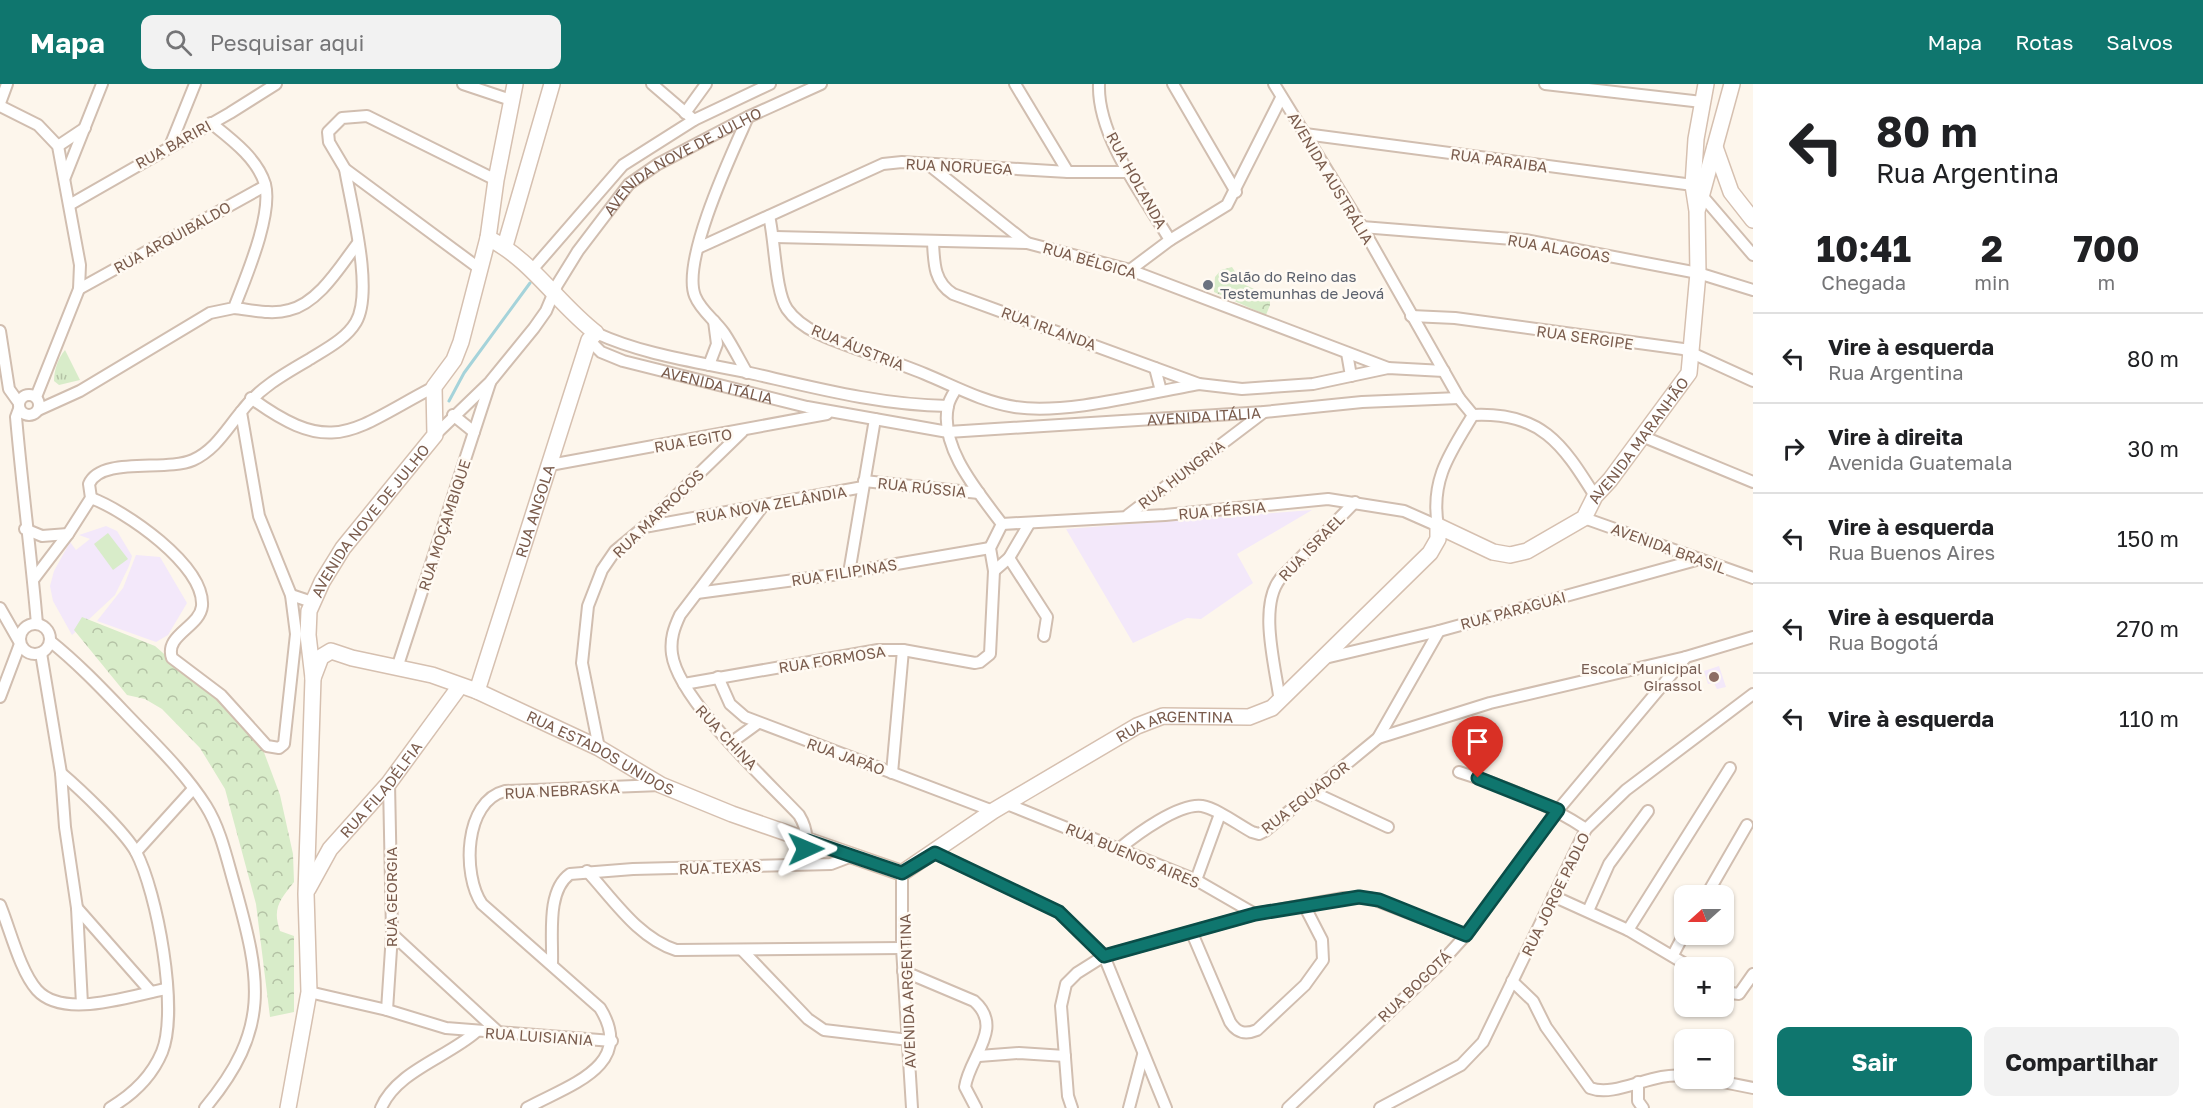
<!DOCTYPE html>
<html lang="pt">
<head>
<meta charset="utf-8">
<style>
  body { margin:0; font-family:"Golos Text",sans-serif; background:#f2f2f2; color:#202124; height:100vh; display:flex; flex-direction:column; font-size:22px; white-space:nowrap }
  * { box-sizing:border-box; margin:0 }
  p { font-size:20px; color:#757577 }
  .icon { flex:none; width:33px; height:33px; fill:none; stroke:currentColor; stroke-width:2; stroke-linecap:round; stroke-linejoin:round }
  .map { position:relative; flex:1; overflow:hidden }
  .drawer { display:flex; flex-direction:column; background:#fff; width:450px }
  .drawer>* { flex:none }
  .top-card { background:#fff; color:#202124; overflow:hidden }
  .needle { width:39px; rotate:249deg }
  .controls { position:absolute; left:1674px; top:801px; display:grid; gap:12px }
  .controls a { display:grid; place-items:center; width:60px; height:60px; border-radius:12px; background:#fff; box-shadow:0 2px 4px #0004; font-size:30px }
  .pin { position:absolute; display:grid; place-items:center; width:51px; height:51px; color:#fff; margin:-62px -26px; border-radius:50% 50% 50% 0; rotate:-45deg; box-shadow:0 0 6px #0007 }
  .pin .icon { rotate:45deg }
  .me { position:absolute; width:66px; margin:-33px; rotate:89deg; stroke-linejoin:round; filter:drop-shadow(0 0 4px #0008) }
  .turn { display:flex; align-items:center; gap:21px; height:126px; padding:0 24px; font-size:27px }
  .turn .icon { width:78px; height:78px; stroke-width:2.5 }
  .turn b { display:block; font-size:42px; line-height:51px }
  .eta { display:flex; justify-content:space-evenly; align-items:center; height:102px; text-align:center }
  .eta b { font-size:36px; font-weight:700; line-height:42px }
  .action { display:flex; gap:12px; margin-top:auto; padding:12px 24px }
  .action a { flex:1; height:69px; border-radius:12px; background:#0f766e; color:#fff; font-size:24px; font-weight:700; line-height:69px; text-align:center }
  .action a+a { background:#f2f2f2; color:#202124 }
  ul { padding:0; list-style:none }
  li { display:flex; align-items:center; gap:18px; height:90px; padding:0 24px; border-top:2px solid #e0e0e0 }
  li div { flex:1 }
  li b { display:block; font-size:22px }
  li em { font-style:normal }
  header { display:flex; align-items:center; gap:36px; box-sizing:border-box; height:84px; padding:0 30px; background:#0f766e; color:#fff }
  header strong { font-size:28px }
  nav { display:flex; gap:33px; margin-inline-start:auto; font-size:21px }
  .search { width:420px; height:54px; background:#f2f2f2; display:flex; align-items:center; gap:15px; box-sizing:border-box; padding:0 21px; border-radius:12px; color:#757577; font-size:22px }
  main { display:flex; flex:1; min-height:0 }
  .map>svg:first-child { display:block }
  .education { fill:#f3e8fa }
  .forest { fill:url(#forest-crowns) }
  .park { fill:url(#park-tufts) }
  .pitch { fill:#d8ecc9 }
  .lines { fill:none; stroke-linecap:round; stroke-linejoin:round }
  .stream { stroke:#a5d3da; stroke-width:3 }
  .street-casing { stroke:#d1beb0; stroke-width:14 }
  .secondary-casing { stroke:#d6c0b0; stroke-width:18 }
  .street { stroke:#fff; stroke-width:10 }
  .secondary { stroke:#fff; stroke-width:15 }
  .route-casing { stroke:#0a4d48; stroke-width:15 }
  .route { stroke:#0f766e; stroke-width:10 }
  .worship-dot { fill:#6b7280; stroke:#fffaf3; stroke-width:2 }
  .education-dot { fill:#8d6e63; stroke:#fffaf3; stroke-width:2 }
  .labels { text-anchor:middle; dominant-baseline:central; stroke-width:5; stroke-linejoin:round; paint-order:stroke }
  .street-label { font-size:15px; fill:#7a5c4d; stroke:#fffaf3 }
  .worship-label { font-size:15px; fill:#5b616d; stroke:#fffaf3; text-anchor:start }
  .education-label { font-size:15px; fill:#785e54; stroke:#fffaf3; text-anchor:end }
</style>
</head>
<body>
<header>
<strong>Mapa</strong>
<div class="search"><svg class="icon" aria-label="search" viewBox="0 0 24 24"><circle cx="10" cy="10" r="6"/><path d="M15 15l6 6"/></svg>Pesquisar aqui</div>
<nav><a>Mapa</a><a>Rotas</a><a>Salvos</a></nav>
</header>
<main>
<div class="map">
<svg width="1753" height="1024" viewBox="0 0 1753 1024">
  <defs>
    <pattern id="forest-crowns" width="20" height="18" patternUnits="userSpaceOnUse" patternTransform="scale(1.5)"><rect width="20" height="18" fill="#d8ecc9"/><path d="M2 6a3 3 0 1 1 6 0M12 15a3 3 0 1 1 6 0" fill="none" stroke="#b4c2a5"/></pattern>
    <pattern id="park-tufts" width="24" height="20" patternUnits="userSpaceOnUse" patternTransform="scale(1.5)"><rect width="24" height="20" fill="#d8ecc9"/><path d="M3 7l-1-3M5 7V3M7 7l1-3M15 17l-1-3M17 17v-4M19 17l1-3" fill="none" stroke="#b4c2a5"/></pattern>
  </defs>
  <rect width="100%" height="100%" fill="#fdf6ec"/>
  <g class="education">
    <path d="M1312 426 1237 470 1253 499 1201 535 1187 534 1133 559 1066 445Z"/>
    <path d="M106 442 117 447 132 472 129 482 115 511 72 551 53 517 50 502 54 487 70 458 76 466 90 455 79 451Z"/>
    <path d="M136 471 160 473 187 519 168 551 156 558 97 537 123 504Z"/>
    <path d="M1719 582 1726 603 1717 605 1714 599 1708 600 1704 587Z"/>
  </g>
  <g class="forest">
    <path d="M1232 183 1243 200 1270 212V221L1266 231 1214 208 1215 193 1221 186Z"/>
    <path d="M82 533 155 562 233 630 262 663 280 711 293 770 294 798C280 816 272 824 280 847L294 852V928L270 933 256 820 225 705 200 664 162 625 145 615 127 611 74 546Z"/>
  </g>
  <path class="park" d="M65 266 80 296 59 301 54 297C54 286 58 274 65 266Z"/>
  <path class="pitch" d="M108 449 128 475 113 486 94 460Z"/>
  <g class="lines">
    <path class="stream" d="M449 317 464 289 530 199"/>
    <g class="street-casing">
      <g id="street">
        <path d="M463 0 511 16"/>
        <path d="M652 0 694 36"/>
        <path d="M1015 0 1068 88"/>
        <path d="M1099 0C1097 52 1144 113 1170 156"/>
        <path d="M1173 0 1236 108"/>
        <path d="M1274 0 1362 143 1459 314 1473 331"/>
        <path d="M1545 0 1702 18"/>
        <path d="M0 19 7 0"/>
        <path d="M0 22 38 41 58 62 80 181 79 205 36 313"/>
        <path d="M685 29 706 0"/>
        <path d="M1305 50 1693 101 1753 171"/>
        <path d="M58 62 85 44"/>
        <path d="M170 62 195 0"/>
        <path d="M929 81 1027 159"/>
        <path d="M65 93 102 0"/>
        <path d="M71 120 230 29 276 0"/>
        <path d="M769 132C775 156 775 207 787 225 805 251 846 260 874 271 891 277 908 283 925 290 954 302 983 318 1015 323 1066 331 1147 309 1199 300"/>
        <path d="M1362 143 1525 156 1698 189 1753 206"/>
        <path d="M775 153 1027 159 1130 186 1388 284"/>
        <path d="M933 158C934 179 934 198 953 210L1199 300 1242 305 1313 300 1388 284 1444 287"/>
        <path d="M698 164 883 80 902 78 1068 88H1129"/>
        <path d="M480 185 345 85 329 58 328 48 342 34 367 32 496 96"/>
        <path d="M1130 186 1170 156 1227 121 1281 14"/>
        <path d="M531 187 623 81 694 36 770 0"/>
        <path d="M79 205 265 102"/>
        <path d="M234 224C252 226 272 231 289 226 319 219 341 181 358 159"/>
        <path d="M1411 232 1455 234 1683 265 1753 297"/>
        <path d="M0 247 9 305 19 319"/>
        <path d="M596 249C644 271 698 278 750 289 816 304 880 321 948 322"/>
        <path id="s1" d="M589 256 601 268 623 277 807 323 948 348 1264 328 1362 318 1459 314"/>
        <path d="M1347 269 1351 292"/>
        <path d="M709 281 717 260 714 237"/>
        <path d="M1155 284 1161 307"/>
        <path d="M747 289C739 275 732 261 724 249 715 236 701 227 695 212 681 177 732 69 748 33"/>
        <circle cx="29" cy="321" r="10"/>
        <path d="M251 314C334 375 353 345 434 303"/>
        <path d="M19 325 16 333C22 402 31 470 37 540"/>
        <path d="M38 326 80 307 210 229 234 224C245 195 273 131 265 100 257 74 231 55 211 39"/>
        <path d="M453 331 474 348"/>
        <path d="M1473 331C1541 328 1562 359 1595 412"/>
        <path id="s2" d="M435 351 490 298 534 244 546 227 557 201 578 167 629 100 658 80 748 33 821 0"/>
        <path d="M1644 353 1753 398"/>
        <path d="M550 381 827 330"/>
        <path d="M864 397 979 409"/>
        <path d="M91 414C124 426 205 481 202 522 200 543 164 551 172 574L221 611 267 662 279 664 284 660 296 550 291 511 259 432 241 328C259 304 284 290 310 275 326 265 346 255 356 238 374 207 351 121 345 85"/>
        <path d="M763 422 680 531C674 544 670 555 672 570 678 615 766 696 799 731 810 749 807 761 799 780"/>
        <path d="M1128 431 1264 328"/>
        <path d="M1584 434 1753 494"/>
        <path d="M1002 440 1165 431 1328 415 1404 427 1438 442"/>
        <path d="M1438 442C1430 396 1450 369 1473 331"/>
        <path d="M644 443 863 403"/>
        <path d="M25 445 42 452 68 450"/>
        <path d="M1009 474 1047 533 1044 552"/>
        <path d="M994 487 1009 474 1029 440"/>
        <path d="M849 489 875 335"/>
        <path d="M33 496 68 450 91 414 89 400C101 372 166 388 193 376 215 366 226 346 241 328"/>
        <path d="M697 509 832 491 990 464"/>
        <path d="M291 511 312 518"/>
        <path d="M0 524 20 559"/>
        <circle cx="35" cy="555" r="15"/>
        <path d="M50 557C80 581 105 608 132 636 157 662 186 690 206 722 221 746 227 776 235 803 261 896 271 945 205 1024"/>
        <path d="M41 569 61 689 65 743 77 824 82 920"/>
        <path d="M1325 574 1439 547 1700 475"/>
        <path d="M397 584 490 299"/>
        <path d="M718 593 730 620 745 633 993 727"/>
        <path d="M684 600 878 566H903L975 579 980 578 990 570 994 487 990 464 1002 440C979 409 939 364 948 322 949 316 953 310 956 305"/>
        <path d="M0 613 20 560"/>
        <path d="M1280 618C1276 585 1258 523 1280 495L1355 418"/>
        <path d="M1378 654 1490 619 1686 573 1753 553"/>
        <path d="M732 658 758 639"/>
        <path d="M599 664 582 579 588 522 602 486 615 467 644 443 742 348"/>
        <path d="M1459 688C1504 702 1547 719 1586 745"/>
        <path d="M61 689C80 705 125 748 136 768 157 808 179 926 162 968 152 992 132 1011 110 1024"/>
        <path d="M892 689 903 566"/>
        <path d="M1315 709 1388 743"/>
        <path d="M1007 720 1196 796 1255 830 1344 814H1370L1466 851"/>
        <path d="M1120 764C1137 750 1179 719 1202 722 1218 725 1237 740 1252 748L1259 750 1265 747 1378 654 1439 547"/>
        <path d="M136 768 193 705"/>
        <path d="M935 769 1059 828 1104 872 1166 1024"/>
        <path d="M587 787C613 815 638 854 676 866L902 864"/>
        <path d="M902 789V864L912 1024"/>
        <path d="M1196 796 1220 730"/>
        <path d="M1553 812 1628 846 1692 884"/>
        <path d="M1706 812 1747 741"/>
        <path d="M0 821C10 845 20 887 37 906 64 936 132 911 166 905"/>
        <path d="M77 824 151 908"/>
        <path d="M1588 827 1609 780 1648 727"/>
        <path d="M1628 846 1730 684"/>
        <path d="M1192 849 1230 938C1237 949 1245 951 1257 946L1305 901 1323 876 1322 856 1305 823"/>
        <path d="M392 850 496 946"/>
        <path d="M742 866 808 935 824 946 909 956"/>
        <path d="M1673 871 1684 850"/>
        <path d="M552 879C553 853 546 807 570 790L633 785 831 780 852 772"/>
        <path d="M903 887 974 917C1005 944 969 973 965 1003L976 1024"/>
        <path d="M1512 897 1533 917 1546 943 1590 1004C1616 1014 1654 987 1684 992"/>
        <path d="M1724 904 1731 909 1739 910 1753 890"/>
        <path d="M309 908 387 926 446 944 612 957"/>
        <path d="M387 926 392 850 389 699"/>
        <path d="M979 972 1019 969 1065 972"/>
        <path d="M1703 994 1753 1004"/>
        <path d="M1638 998V1017L1643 1024"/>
        <path d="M381 1024C397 987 446 974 476 948"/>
        <path d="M527 1024C569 1001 636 982 600 924L482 820C462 791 464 717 505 707L661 701"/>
        <path d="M1072 1024 1068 1012 1061 922 1066 900 1077 889 1104 872 1255 830"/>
        <path d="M1129 1024 1143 971"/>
        <path d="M1288 1024 1436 884 1466 851 1558 726 1686 573"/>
        <path d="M1380 1024 1461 981 1483 958 1586 745 1626 706 1753 610"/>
      </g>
    </g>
    <g class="secondary-casing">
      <g id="secondary">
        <path d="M1715 63 1731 108 1753 136"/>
        <path d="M1698 124 1732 0"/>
        <path d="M505 162 552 0"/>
        <path id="s3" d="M313 594 321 573 331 567 352 574 432 591 477 607 599 664 661 701 732 730 902 789 993 727 1137 642 1163 632 1249 633 1272 624 1430 469 1438 455V442L1493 468 1510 471 1527 467 1584 434 1595 412 1610 396 1689 289 1698 189 1697 127 1693 101 1696 55 1706 0"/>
        <path id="s4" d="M477 607 589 256 596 249C558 220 531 175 488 154"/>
        <path id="s5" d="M308 805 330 765 389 699 460 602"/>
        <path id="s6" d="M288 1024 309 908 306 810 313 594 308 551 309 527 322 498 343 464 435 351 434 303 454 276 461 258 488 154 496 96 515 0"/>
      </g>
    </g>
    <use href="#street" class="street"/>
    <use href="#secondary" class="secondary"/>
  </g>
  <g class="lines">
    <g class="route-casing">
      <path id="route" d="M806 765 808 757 902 789 935 769 1059 828 1104 872 1255 830 1359 813 1379 816 1466 851 1558 726 1478 694"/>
    </g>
    <use href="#route" class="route"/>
  </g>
  <circle class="worship-dot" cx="1208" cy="201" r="6"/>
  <circle class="education-dot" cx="1714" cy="593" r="6"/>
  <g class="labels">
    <g class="street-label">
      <text transform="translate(173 60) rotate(-29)">RUA BARIRI</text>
      <text transform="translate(1499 76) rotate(8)">RUA PARAIBA</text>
      <text stroke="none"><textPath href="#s2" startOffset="376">AVENIDA NOVE DE JULHO</textPath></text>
      <text transform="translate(959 82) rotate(3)">RUA NORUEGA</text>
      <text transform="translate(1331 94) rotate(59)">AVENIDA AUSTRÁLIA</text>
      <text transform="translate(1137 96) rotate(61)">RUA HOLANDA</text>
      <text transform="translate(172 153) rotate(-29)">RUA ARQUIBALDO</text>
      <text transform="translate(1559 164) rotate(10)">RUA ALAGOAS</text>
      <text transform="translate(1090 176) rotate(16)">RUA BÉLGICA</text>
      <text transform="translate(1049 244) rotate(20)">RUA IRLANDA</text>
      <text transform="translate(1585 253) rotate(8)">RUA SERGIPE</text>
      <text transform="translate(858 263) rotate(22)">RUA ÁUSTRIA</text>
      <text stroke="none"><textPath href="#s1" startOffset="138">AVENIDA ITÁLIA</textPath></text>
      <text stroke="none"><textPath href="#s1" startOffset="630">AVENIDA ITÁLIA</textPath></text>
      <text transform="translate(693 356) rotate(-10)">RUA EGITO</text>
      <text stroke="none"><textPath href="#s3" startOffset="1572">AVENIDA MARANHÃO</textPath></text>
      <text transform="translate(1181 390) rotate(-37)">RUA HUNGRIA</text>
      <text transform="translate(922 403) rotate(6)">RUA RÚSSIA</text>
      <text transform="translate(771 420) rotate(-10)">RUA NOVA ZELÂNDIA</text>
      <text transform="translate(1222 426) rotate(-5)">RUA PÉRSIA</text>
      <text stroke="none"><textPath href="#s4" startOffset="189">RUA ANGOLA</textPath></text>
      <text transform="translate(658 429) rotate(-44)">RUA MARROCOS</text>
      <text stroke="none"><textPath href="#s6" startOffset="609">AVENIDA NOVE DE JULHO</textPath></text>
      <text transform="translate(444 441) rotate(-72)">RUA MOÇAMBIQUE</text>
      <text transform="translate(1311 463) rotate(-46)">RUA ISRAEL</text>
      <text transform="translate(1669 464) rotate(20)">AVENIDA BRASIL</text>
      <text transform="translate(844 488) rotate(-9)">RUA FILIPINAS</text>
      <text transform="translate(1513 526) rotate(-15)">RUA PARAGUAI</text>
      <text transform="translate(832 575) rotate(-9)">RUA FORMOSA</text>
      <text stroke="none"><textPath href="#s3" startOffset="964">RUA ARGENTINA</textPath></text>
      <text transform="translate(727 653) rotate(47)">RUA CHINA</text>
      <text stroke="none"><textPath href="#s3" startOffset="324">RUA ESTADOS UNIDOS</textPath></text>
      <text transform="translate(846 672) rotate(20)">RUA JAPÃO</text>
      <text stroke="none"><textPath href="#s5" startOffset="124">RUA FILADÉLFIA</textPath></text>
      <text transform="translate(562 706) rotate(-3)">RUA NEBRASKA</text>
      <text transform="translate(1305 713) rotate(-38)">RUA EQUADOR</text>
      <text transform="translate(1133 771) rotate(23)">RUA BUENOS AIRES</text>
      <text transform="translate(720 783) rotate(-2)">RUA TEXAS</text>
      <text transform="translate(1555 810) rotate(-64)">RUA JORGE PADLO</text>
      <text transform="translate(391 813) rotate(-90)">RUA GEORGIA</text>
      <text transform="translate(1414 902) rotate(-44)">RUA BOGOTÁ</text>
      <text transform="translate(907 907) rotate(-92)">AVENIDA ARGENTINA</text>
      <text transform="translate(539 952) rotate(4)">RUA LUISIANIA</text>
    </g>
    <g class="worship-label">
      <text x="1220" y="192">Salão do Reino das<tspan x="1220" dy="17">Testemunhas de Jeová</tspan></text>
    </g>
    <g class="education-label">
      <text x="1702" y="584">Escola Municipal<tspan x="1702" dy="17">Girassol</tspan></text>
    </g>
  </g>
</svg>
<div class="controls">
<a><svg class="needle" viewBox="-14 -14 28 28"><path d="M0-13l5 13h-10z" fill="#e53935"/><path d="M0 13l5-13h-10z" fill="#757577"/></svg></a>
<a>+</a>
<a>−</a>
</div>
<div class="pin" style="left:1478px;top:694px;background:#d93025"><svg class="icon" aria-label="arrive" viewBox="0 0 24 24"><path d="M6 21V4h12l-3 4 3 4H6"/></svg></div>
<svg class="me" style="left:806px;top:765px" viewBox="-20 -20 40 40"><path d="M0-17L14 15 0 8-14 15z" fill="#0f766e" stroke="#fff" stroke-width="4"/></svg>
</div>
<section class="drawer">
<div class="top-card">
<div class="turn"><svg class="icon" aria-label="left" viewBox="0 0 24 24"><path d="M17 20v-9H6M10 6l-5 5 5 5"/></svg><div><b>80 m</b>Rua Argentina</div></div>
</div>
<div class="eta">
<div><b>10:41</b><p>Chegada</p></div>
<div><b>2</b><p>min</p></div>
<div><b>700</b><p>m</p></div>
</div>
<ul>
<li><svg class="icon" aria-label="left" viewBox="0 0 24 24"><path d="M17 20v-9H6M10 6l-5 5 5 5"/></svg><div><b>Vire à esquerda</b><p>Rua Argentina</p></div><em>80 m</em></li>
<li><svg class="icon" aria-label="right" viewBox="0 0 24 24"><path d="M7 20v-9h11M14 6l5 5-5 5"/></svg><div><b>Vire à direita</b><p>Avenida Guatemala</p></div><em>30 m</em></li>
<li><svg class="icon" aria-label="left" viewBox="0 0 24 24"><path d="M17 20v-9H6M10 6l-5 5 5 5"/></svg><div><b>Vire à esquerda</b><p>Rua Buenos Aires</p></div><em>150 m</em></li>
<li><svg class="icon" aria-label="left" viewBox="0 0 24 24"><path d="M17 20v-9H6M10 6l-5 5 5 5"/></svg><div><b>Vire à esquerda</b><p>Rua Bogotá</p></div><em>270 m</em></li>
<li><svg class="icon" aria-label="left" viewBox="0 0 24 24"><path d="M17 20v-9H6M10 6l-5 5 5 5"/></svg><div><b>Vire à esquerda</b></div><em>110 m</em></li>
</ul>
<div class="action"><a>Sair</a><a>Compartilhar</a></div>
</section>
</main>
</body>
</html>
